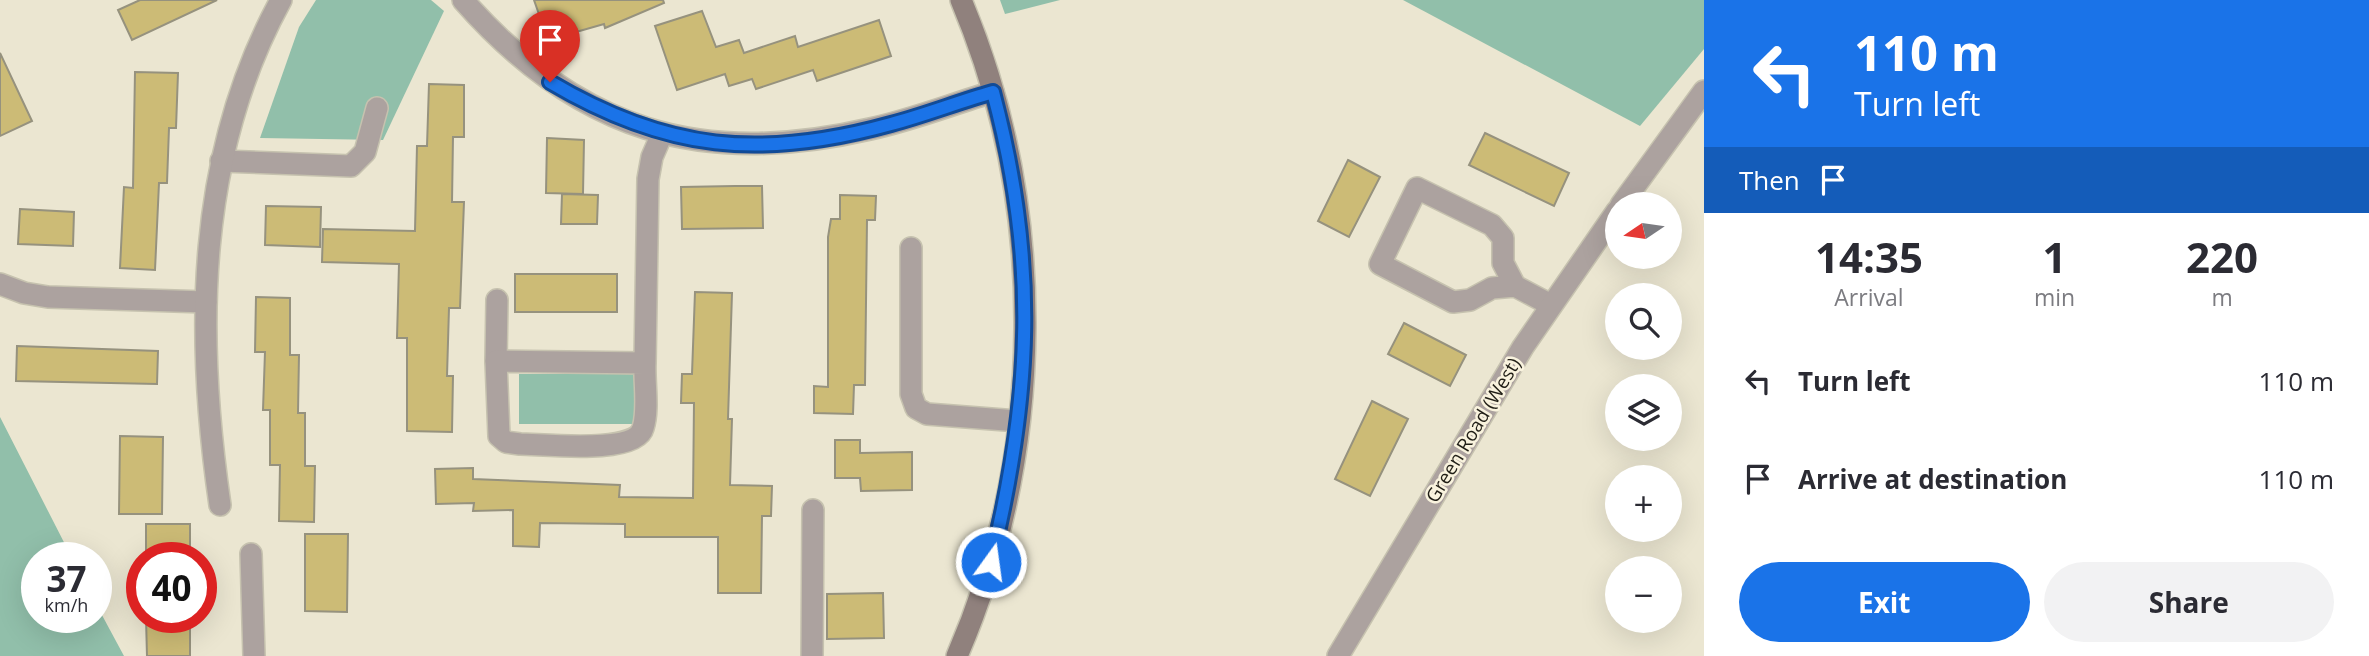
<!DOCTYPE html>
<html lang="en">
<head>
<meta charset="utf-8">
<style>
  body { margin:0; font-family:"Open Sans",sans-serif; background:#f2f2f3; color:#2b2b33; height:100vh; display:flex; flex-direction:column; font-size:26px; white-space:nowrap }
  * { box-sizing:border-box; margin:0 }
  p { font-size:23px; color:#7c7c81 }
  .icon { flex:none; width:38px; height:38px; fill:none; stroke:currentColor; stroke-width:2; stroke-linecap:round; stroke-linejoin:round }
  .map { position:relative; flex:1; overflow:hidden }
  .drawer { display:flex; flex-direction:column; background:#fff; width:665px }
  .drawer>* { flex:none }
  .hud { background:#1a73e8; color:#fff; overflow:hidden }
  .needle { width:46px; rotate:257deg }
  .fabs { position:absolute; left:1605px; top:192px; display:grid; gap:14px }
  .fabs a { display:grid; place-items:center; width:77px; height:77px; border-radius:50%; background:#fff; box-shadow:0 7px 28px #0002; font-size:35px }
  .speed { position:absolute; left:21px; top:542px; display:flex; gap:14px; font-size:35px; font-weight:700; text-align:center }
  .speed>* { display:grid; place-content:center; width:91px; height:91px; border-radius:50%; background:#fff; box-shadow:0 7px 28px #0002; line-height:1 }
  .speed small { font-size:18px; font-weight:400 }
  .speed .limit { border:10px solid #d22; background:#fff; color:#111 }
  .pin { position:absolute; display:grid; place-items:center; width:60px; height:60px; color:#fff; margin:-72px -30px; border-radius:50% 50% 50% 0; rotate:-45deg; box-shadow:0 0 7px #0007 }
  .pin .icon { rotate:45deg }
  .me { position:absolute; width:77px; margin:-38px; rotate:14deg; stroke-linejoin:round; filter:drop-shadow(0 0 5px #0008) }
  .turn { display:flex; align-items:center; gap:24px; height:147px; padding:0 35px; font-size:32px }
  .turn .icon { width:91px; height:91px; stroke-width:2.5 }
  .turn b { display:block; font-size:49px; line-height:60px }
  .then { display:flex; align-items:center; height:66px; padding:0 35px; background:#0003; gap:14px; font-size:26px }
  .eta { display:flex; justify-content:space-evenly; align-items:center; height:119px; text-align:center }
  .eta b { font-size:42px; font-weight:700; line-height:49px }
  .primary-button { display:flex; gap:14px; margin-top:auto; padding:14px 35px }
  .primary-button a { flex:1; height:80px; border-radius:42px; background:#1a73e8; color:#fff; font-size:28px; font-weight:700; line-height:80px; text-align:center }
  .primary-button a+a { background:#f2f2f3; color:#2b2b33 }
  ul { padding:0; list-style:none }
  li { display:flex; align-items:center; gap:21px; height:98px; padding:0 35px }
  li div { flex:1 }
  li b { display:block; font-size:26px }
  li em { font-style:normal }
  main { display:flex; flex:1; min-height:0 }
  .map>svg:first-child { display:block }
  .green { fill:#91bfaa }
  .building { fill:#ccbb76; stroke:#96927e; stroke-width:2 }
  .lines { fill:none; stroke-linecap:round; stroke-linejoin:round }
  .street-casing { stroke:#c6c2af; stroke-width:24 }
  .secondary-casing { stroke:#c6c2af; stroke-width:24 }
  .street { stroke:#aca29f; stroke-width:21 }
  .secondary { stroke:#90817d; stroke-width:21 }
  .route-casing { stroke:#114b97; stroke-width:18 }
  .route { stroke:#1a73e8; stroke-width:12 }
  .labels { text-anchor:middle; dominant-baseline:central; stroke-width:5; stroke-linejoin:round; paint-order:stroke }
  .street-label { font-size:19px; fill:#201e16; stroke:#f9f3de }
</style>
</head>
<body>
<main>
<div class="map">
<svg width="1704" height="656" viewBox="0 0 1704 656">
  <rect width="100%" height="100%" fill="#ebe6d1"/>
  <g class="green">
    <path d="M316 0H431L444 11 383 140 260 138 299 27Z"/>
    <path d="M1000 0H1060L1005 14Z"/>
    <path d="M1403 0H1704V49L1640 126Z"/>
    <rect x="519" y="374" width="116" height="50"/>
    <path d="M0 417 72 558H37V618H96V604L124 656H0Z"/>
  </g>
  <g class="building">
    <path d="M140 0H217L132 40 118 10Z"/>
    <path d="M534 0H663L664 3 605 28 604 24 548 40Z"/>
    <path d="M702 11 716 47 739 40 744 53 795 36 798 47 879 20 891 56 817 81 813 70 756 89 752 79 729 86 725 74 677 90 655 26Z"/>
    <path d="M0 53 32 121 0 136Z"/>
    <path d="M135 72 178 73 176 128H169L167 183H159L155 270 120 268 124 187 133 188Z"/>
    <path d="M429 84 464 85V137H453L452 202H464L460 308H449L447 376H453L452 432 407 431V338H397L399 264 322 262 323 229 415 231 417 146H427Z"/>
    <path d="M1485 133 1569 173 1554 206 1469 165Z"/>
    <path d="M547 138 584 140 583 194 546 193Z"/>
    <path d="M1348 160 1380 177 1349 237 1318 221Z"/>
    <path d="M735 186H762L763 228 682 229 681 187Z"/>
    <path d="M562 194 598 195 597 224H561Z"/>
    <path d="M840 195 876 196 875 220H867L865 385H854L853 414 814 413V386L828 387V237L831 219H840Z"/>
    <path d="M266 206 321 207 320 247 265 245Z"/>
    <path d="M20 209 74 212 73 246 18 244Z"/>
    <rect x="515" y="274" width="102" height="38"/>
    <path d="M695 292 732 293 728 419H732L730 485 772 486 771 516H762L761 593H718V537H625V524L540 523 539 547 513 546V510L473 511 474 503 436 504 435 469 473 468V479L620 485 619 497 693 498 694 403H681L682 374H692Z"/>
    <path d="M256 297 290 298V355H299L298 413H305V466H315L314 522 279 521 280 465H270V410H263L265 352H255Z"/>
    <path d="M1404 323 1466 355 1450 386 1388 354Z"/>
    <path d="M17 346 158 351 157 384 16 381Z"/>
    <path d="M1372 401 1408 419 1370 496 1335 479Z"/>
    <path d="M120 436 163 437 162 514H119Z"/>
    <path d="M835 440H860V453L912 452V490L861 491 860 478H835Z"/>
    <rect x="146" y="524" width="44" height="34"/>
    <path d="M305 534H348L347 612 305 611Z"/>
    <path d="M883 593 884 638 827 639V594Z"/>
    <path d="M146 618H190V656H147Z"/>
  </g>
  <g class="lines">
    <g class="street-casing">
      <g id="street">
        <path d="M463 0C578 131 701 168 870 129 912 120 952 104 993 92"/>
        <path d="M221 161 351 166 365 152 377 108"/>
        <path d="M1621 205 1704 91"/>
        <path d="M911 248V394L916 408 927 414 1019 421"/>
        <path d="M0 284 24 293 48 297 206 302"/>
        <path d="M1515 286 1503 263V238L1492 225 1417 188 1380 264 1453 302 1470 300 1492 288 1515 286 1551 305"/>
        <path d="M496 361 497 300"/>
        <path d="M645 363C644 383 649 409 643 428 636 455 543 444 520 444L506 442 499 436 496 361 645 363 648 179 652 157 662 134"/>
        <path d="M220 505C195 334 196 155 281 0"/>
        <path d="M251 554 254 656"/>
        <path d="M812 656 813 510"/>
        <path d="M1338 656 1523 347 1617 211"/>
      </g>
    </g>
    <g class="secondary-casing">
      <path id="secondary" d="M957 656C1046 450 1048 207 961 0"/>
    </g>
    <use href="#street" class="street"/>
    <use href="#secondary" class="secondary"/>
  </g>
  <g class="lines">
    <g class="route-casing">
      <path id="route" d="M550 82C666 151 761 160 891 124 925 115 958 102 993 92 1038 261 1032 394 991 562"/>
    </g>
    <use href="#route" class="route"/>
  </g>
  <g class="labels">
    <g class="street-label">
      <text transform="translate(1473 430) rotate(-59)">Green Road (West)</text>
    </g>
  </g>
</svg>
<div class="fabs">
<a><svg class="needle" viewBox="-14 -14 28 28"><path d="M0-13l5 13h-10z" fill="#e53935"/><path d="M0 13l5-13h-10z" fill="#7c7c81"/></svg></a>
<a><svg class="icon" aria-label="search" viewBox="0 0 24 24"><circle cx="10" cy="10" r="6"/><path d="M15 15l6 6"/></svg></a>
<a><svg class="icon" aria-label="layers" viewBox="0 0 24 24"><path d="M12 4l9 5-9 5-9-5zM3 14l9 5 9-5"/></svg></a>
<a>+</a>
<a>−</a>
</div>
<div class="speed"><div>37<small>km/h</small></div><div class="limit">40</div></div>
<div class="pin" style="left:550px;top:82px;background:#d93025"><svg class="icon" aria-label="arrive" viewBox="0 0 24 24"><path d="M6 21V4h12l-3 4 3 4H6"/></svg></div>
<svg class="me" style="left:991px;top:562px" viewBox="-20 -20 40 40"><circle r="17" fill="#1a73e8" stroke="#fff" stroke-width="3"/><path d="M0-11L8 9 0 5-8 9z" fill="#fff"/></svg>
</div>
<section class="drawer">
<div class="hud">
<div class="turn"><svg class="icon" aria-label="left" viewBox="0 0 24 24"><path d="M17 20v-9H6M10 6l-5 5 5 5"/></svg><div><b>110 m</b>Turn left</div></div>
<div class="then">Then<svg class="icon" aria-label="arrive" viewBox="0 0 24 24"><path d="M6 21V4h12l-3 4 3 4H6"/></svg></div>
</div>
<div class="eta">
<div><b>14:35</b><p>Arrival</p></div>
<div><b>1</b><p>min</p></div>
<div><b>220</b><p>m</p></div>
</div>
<ul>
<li><svg class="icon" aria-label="left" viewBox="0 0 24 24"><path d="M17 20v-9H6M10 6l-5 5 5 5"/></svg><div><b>Turn left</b></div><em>110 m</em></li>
<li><svg class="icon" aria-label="arrive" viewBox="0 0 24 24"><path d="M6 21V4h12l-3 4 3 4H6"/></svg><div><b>Arrive at destination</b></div><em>110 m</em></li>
</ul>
<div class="primary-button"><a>Exit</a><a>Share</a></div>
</section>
</main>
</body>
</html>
